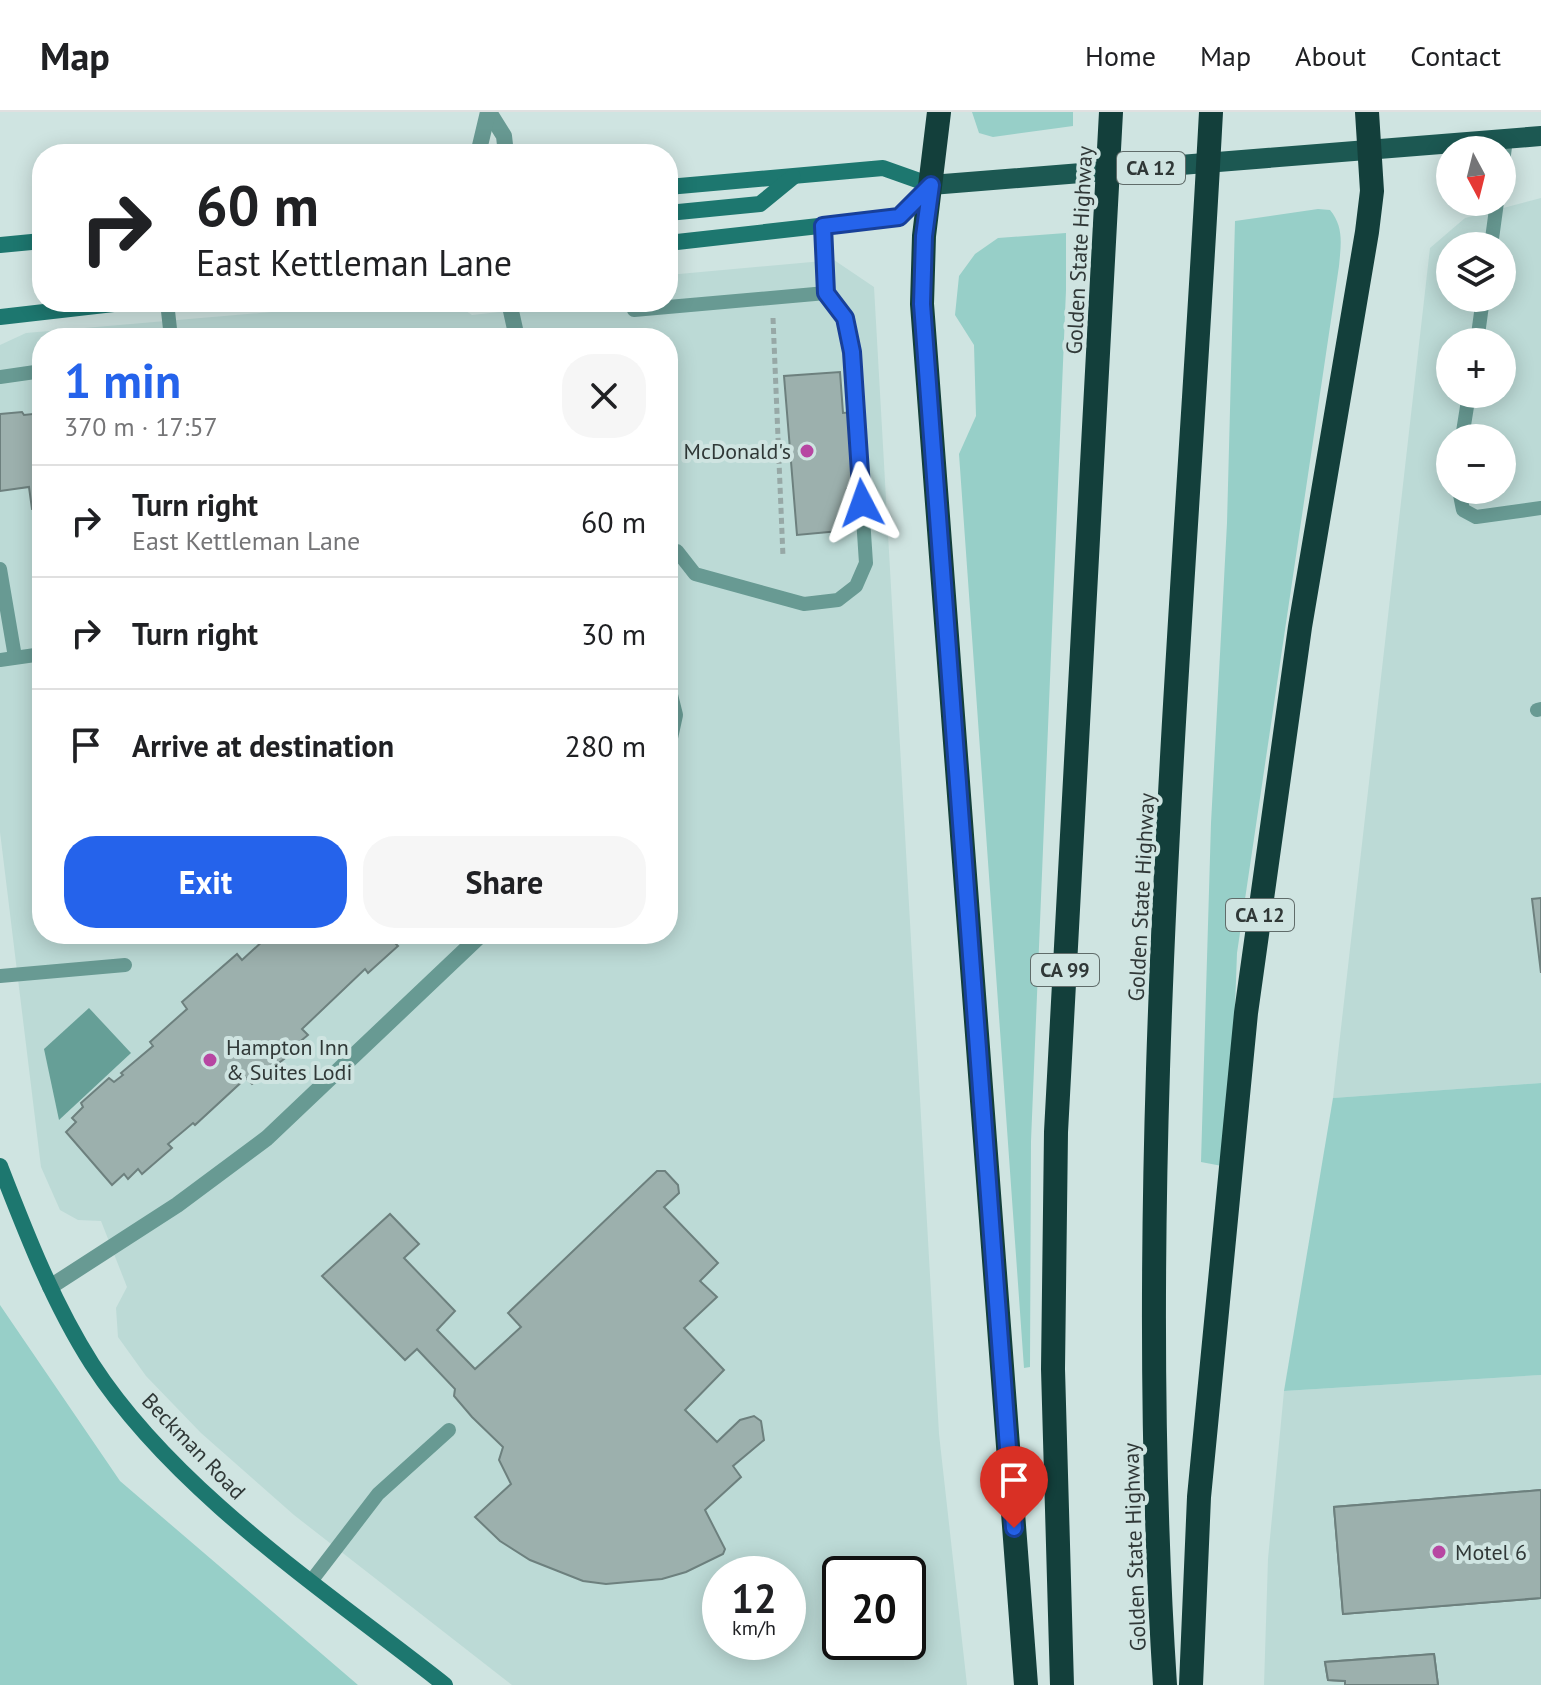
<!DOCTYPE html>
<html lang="en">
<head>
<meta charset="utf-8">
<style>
  body { margin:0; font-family:"PT Sans",sans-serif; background:#f6f6f6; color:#202124; height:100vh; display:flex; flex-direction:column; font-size:30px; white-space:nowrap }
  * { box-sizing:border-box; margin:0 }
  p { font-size:26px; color:#757577 }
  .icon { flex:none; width:44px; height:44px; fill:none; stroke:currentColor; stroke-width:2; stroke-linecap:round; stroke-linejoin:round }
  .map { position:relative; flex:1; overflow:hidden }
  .details { position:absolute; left:32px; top:216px; width:646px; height:616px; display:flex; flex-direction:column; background:#fff; border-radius:32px; box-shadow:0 4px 20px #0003 }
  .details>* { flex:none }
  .guide { position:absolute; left:32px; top:32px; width:646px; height:168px; border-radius:32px; box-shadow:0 4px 20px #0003; background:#fff; color:#202124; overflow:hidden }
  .needle { width:52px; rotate:173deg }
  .fabs { position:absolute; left:1436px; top:24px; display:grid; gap:16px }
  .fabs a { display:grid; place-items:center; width:80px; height:80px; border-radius:50%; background:#fff; box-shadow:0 4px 20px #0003; font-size:40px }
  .speed { position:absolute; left:702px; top:1444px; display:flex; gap:16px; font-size:40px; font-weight:700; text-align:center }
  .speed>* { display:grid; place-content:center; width:104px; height:104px; border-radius:50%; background:#fff; box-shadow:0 4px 20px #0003; line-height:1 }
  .speed small { font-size:20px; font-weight:400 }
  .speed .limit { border:4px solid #111; border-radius:12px; background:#fff; color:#111 }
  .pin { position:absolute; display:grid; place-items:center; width:68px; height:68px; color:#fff; margin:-82px -34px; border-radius:50% 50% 50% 0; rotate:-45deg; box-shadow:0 0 8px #0007 }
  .pin .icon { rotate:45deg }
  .me { position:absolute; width:88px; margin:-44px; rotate:356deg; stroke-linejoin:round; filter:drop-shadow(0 0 6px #0008) }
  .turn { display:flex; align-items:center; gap:28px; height:168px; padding:0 32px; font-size:36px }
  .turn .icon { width:104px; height:104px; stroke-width:2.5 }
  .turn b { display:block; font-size:56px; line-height:68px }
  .round { display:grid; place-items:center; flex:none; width:84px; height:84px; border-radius:32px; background:#f6f6f6 }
  .summary { display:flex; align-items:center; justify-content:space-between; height:136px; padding:0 32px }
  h1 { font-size:48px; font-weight:800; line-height:60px; color:#2563eb }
  .cta { display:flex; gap:16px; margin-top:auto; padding:16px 32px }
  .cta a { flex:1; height:92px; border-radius:32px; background:#2563eb; color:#fff; font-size:32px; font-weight:800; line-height:92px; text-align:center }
  .cta a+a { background:#f6f6f6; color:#202124 }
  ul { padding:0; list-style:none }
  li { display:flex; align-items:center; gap:24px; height:112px; padding:0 32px; border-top:2px solid #e0e0e0 }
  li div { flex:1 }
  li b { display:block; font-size:30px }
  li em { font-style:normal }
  header { display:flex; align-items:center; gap:48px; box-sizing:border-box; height:112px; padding:0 40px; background:#fff; border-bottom:2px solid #e0e0e0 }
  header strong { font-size:38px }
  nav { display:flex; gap:44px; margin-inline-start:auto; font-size:28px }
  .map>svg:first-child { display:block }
  .built { fill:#bcdad6; fill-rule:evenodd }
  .green { fill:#97cfc8 }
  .water { fill:#669f97 }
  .building { fill:#9cb0ad; stroke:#6d807e; stroke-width:2 }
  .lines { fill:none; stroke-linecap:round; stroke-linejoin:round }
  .path { stroke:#97a8a6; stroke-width:5; stroke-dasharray:6 4; stroke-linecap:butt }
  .lane { stroke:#689a93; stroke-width:14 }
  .street { stroke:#689a93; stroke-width:16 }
  .secondary { stroke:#1d776f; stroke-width:16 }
  .primary { stroke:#1c5852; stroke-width:20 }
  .highway { stroke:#133f3b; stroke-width:24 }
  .route-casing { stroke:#184099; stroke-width:20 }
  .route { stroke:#2563eb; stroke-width:14 }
  .poi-dot { fill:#b746a2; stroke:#cfe4e1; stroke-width:3 }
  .labels { text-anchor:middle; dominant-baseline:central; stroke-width:8; stroke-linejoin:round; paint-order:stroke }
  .shield { fill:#cfe4e1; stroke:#606c6a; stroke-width:2 }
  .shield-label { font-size:20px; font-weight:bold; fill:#303837 }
  .street-label { font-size:22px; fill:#303837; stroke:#cfe4e1 }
  .poi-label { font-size:22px; fill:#303837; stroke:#cfe4e1; text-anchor:start }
</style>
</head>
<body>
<header>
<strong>Map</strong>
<nav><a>Home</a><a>Map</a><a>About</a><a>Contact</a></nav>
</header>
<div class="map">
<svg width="1541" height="1573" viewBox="0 0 1541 1573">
  <rect width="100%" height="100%" fill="#cfe4e1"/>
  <g class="built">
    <path d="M1541 86V971L1333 986 1430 136 1465 106ZM1450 134H1502V186H1450ZM1450 230H1502V282H1450ZM1450 326H1502V378H1450Z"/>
    <path d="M834 148 874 175 939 1322 967 1573H512L294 1403 201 1321 146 1264 118 1225 116 1196 127 1175 101 1109 78 1108 60 1098 41 1055 0 720V233L26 221 389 190H453L472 203 554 194 558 190H668V163ZM42 226H668V822H42ZM720 1462H788V1530H720ZM840 1462H908V1530H840Z"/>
    <path d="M1541 1263V1573H1264L1268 1447 1284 1279Z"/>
  </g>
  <g class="green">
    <path d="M972 0H1073V14L993 25 979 21Z"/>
    <path d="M1318 97 1330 98C1344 115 1341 132 1339 154L1237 841 1232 977 1222 1054 1201 1050 1211 711 1227 411 1235 109Z"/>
    <path d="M1066 121V178L1031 1029 1030 1255 1024 1256 959 342 976 304 974 233 955 203 959 164 975 142 998 126Z"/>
    <path d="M1541 971V1263L1284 1279 1333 986Z"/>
    <path d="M0 1193 120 1369 358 1573H0Z"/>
  </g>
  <path class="water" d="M89 896 131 941 59 1008 44 937Z"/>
  <g class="building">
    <path d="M840 260 843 301 854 300 860 376 847 377 850 418 797 423 784 264Z"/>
    <path d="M22 300 24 303 42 301V396L32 397 29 375 0 379V302Z"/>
    <path d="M1541 786V861L1532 787Z"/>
    <path d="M277 822H401L393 829 398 834 368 861 365 857 302 917 308 923 296 933 298 936 252 972 246 966 195 1013 193 1011 168 1032 172 1036 142 1062 138 1057 128 1067 124 1062 112 1073 66 1020 76 1010 72 1006 83 995 81 991 109 966 114 970 123 963 121 961 153 934 150 930 187 897 182 890 237 842 242 848 265 827 268 830Z"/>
    <path d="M657 1059H665L678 1073 679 1081 664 1095 718 1151 700 1169 717 1185 684 1216 724 1258 685 1298 717 1330 740 1308 754 1304 761 1309 764 1328 733 1354 741 1365 705 1398 725 1437 723 1442 686 1460 662 1467 606 1472 583 1469 530 1448 500 1429 475 1405 511 1372 499 1348 503 1335 472 1305 454 1284 455 1277 417 1237 405 1248 322 1164 390 1102 419 1132 404 1146 455 1199 437 1218 475 1257 521 1215 508 1201Z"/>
    <path d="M1541 1378V1486L1343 1502 1334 1395Z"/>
    <path d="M1541 1378V1486L1343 1502 1334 1395Z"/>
    <path d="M1434 1542 1438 1573H1345V1569L1328 1568 1325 1550Z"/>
    <path d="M1434 1542 1438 1573H1345V1569L1328 1568 1325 1550Z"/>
  </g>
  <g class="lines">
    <path class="path" d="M773 206 783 445"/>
    <g class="lane">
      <path d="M1502 58 1506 27"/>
      <path d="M1491 134 1497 90"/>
      <path d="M167 190 171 226"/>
      <path d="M634 190V198L826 181"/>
      <path d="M1477 230 1483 186"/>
      <path d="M0 265 42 259"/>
      <path d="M1462 326 1469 282"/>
      <path d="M1459 378 1463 398 1476 405 1541 396"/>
      <path d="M668 442 677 439 695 462 804 492 838 488 856 474 866 451 852 240 845 206 826 181 823 114"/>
      <path d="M0 457 15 545"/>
      <path d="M0 548 42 542"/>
      <path d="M1537 598 1541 597"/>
      <path d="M0 864 125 853"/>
      <path d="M312 1468 378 1382 449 1318"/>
    </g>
    <g class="street">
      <path d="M489 0 504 24 506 42"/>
      <path d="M478 42 488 0"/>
      <path d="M509 190 517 226"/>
      <path d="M668 575 675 603 668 635"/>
      <path d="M50 1175 177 1093 267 1026 482 822"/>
    </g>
    <g class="secondary">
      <path d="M668 75 883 56 931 73 899 105 668 131"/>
      <path d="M668 101 760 92 793 65"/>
      <path d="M0 133 42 129"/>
      <path d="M0 205 131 190"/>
      <path d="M0 1054C26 1121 53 1191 92 1252 174 1379 327 1480 445 1573"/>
    </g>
    <path class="primary" d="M931 73 1541 24"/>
    <g class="highway">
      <path d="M939 0 924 124 922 192 1026 1573"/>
      <path d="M1062 1573 1053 1257 1056 1020 1111 0"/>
      <path d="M1165 1573C1131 1049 1183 523 1211 0"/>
      <path d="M1191 1573 1199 1385 1246 901 1300 515 1367 120 1372 79 1367 0"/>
    </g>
  </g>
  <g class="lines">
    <g class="route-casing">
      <path id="route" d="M862 391 852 240 845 206 826 181 823 114 899 105 931 73 924 124 922 192 1014 1416"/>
    </g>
    <use href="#route" class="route"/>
  </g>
  <g class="poi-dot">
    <circle cx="807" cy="339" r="8"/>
    <circle cx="210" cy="948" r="8"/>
    <circle cx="1439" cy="1440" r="8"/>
  </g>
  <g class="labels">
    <g class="shield">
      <rect x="1117" y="40" width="68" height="32" rx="6"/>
      <rect x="1226" y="787" width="68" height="32" rx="6"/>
      <rect x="1031" y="842" width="68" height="32" rx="6"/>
    </g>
    <g class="shield-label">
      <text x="1151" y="56">CA 12</text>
      <text x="1260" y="803">CA 12</text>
      <text x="1065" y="858">CA 99</text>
    </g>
    <g class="street-label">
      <text transform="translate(1079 138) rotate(-87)">Golden State Highway</text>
      <text transform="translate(1141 785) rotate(-87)">Golden State Highway</text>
      <text transform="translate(194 1334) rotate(46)">Beckman Road</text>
      <text transform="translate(1134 1435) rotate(-92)">Golden State Highway</text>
    </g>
    <g class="poi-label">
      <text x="791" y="339" text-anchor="end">McDonald's</text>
      <text x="226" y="935">Hampton Inn<tspan x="226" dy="25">&amp; Suites Lodi</tspan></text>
      <text x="1455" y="1440">Motel 6</text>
    </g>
  </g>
</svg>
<div class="fabs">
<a><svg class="needle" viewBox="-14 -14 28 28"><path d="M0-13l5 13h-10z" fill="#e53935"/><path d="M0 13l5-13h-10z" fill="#757577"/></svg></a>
<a><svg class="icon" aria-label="layers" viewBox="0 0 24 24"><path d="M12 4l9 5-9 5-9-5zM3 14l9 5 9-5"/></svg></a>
<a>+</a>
<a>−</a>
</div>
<div class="speed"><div>12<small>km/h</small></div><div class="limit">20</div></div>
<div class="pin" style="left:1014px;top:1416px;background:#d93025"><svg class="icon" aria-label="arrive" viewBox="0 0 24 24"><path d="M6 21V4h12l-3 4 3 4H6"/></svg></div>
<svg class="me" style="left:862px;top:391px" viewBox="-20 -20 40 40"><path d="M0-17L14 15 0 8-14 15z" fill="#2563eb" stroke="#fff" stroke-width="4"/></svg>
<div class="guide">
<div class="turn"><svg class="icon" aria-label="right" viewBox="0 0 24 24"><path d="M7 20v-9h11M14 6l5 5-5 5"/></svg><div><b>60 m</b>East Kettleman Lane</div></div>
</div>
<section class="details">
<div class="summary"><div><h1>1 min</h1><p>370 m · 17:57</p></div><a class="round"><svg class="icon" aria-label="close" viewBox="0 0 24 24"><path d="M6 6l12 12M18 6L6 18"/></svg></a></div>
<ul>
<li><svg class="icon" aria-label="right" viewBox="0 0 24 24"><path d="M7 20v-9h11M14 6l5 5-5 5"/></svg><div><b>Turn right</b><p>East Kettleman Lane</p></div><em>60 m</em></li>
<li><svg class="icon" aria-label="right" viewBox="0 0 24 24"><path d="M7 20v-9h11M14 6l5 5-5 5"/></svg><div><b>Turn right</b></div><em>30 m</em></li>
<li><svg class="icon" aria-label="arrive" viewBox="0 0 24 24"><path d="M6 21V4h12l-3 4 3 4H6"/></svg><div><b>Arrive at destination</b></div><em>280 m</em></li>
</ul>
<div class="cta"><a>Exit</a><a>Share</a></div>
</section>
</div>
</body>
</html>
